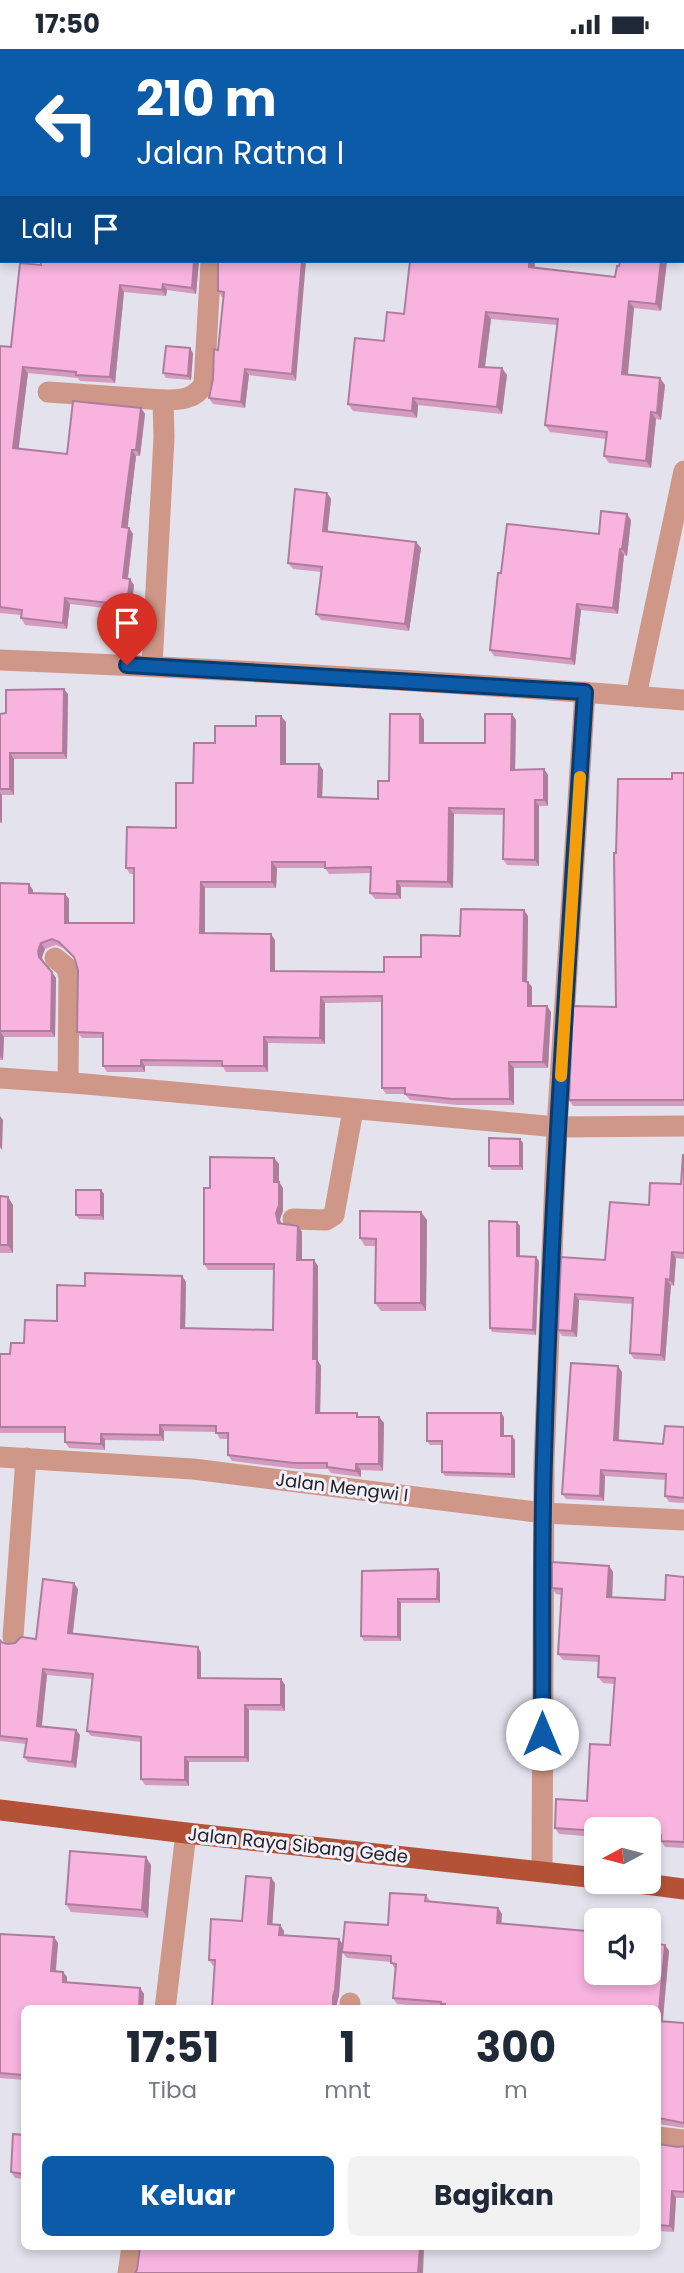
<!DOCTYPE html>
<html lang="id">
<head>
<meta charset="utf-8">
<style>
  body { margin:0; font-family:Poppins,sans-serif; background:#f2f2f3; color:#1f2937; height:100vh; display:flex; flex-direction:column; font-size:26px; white-space:nowrap }
  * { box-sizing:border-box; margin:0 }
  p { font-size:23px; color:#747a83 }
  .icon { flex:none; width:38px; height:38px; fill:none; stroke:currentColor; stroke-width:2; stroke-linecap:round; stroke-linejoin:round }
  .map { position:relative; flex:1; overflow:hidden }
  .side { position:absolute; left:21px; top:1956px; width:640px; height:245px; display:flex; flex-direction:column; background:#fff; border-radius:10px; box-shadow:0 4px 10px #0003 }
  .side>* { flex:none }
  .hud { position:absolute; left:0px; top:0px; width:684px; height:214px; box-shadow:0 4px 10px #0003; background:#0c5ba9; color:#fff; overflow:hidden }
  .needle { width:46px; rotate:263deg }
  .controls { position:absolute; left:584px; top:1768px; display:grid; gap:14px }
  .controls a { display:grid; place-items:center; width:77px; height:77px; border-radius:10px; background:#fff; box-shadow:0 4px 10px #0003; font-size:35px }
  .pin { position:absolute; display:grid; place-items:center; width:60px; height:60px; color:#fff; margin:-72px -30px; border-radius:50% 50% 50% 0; rotate:-45deg; box-shadow:0 0 7px #0007 }
  .pin .icon { rotate:45deg }
  .me { position:absolute; width:77px; margin:-38px; rotate:0deg; stroke-linejoin:round; filter:drop-shadow(0 0 5px #0008) }
  .turn { display:flex; align-items:center; gap:24px; height:147px; padding:0 21px; font-size:32px }
  .turn .icon { width:91px; height:91px; stroke-width:2.5 }
  .turn b { display:block; font-size:49px; line-height:60px }
  .then { display:flex; align-items:center; height:66px; padding:0 21px; background:#0003; gap:14px; font-size:26px }
  .eta { display:flex; justify-content:space-evenly; align-items:center; height:119px; text-align:center }
  .eta b { font-size:42px; font-weight:700; line-height:49px }
  .action { display:flex; gap:14px; margin-top:auto; padding:14px 21px }
  .action a { flex:1; height:80px; border-radius:10px; background:#0c5ba9; color:#fff; font-size:28px; font-weight:700; line-height:80px; text-align:center }
  .action a+a { background:#f2f2f3; color:#1f2937 }
  .status { display:flex; justify-content:space-between; align-items:center; height:49px; padding:0 35px; background:#fff; direction:ltr }
  .status svg { height:19px; fill:currentColor }
  .map>svg:first-child { display:block }
  .lines { fill:none; stroke-linecap:round; stroke-linejoin:round }
  .minor { stroke:#cf9788; stroke-width:21 }
  .major { stroke:#b45238; stroke-width:21 }
  .wall { fill:#d59ac0 }
  .shaded-wall { fill:#ae7d9c }
  .building { fill:#f8b3df; stroke:#ae7d9c; stroke-width:2 }
  .route-casing { stroke:#083b6e; stroke-width:18 }
  .route { stroke:#0c5ba9; stroke-width:12 }
  .slow { stroke:#f59e0b; stroke-width:12 }
  .labels { text-anchor:middle; dominant-baseline:central; stroke-width:6; stroke-linejoin:round; paint-order:stroke }
  .street-label { font-size:18px; fill:#222125; stroke:#f1effa }
</style>
</head>
<body>
<div class="status"><b>17:50</b><svg viewBox="0 0 49 12"><path d="M0 12V9h3v3zM5 12V6h3v6zM10 12V3h3v9zM15 12V0h3v12zM26 1h20v11H26zM47 4h2v5h-2z"/></svg></div>
<div class="map">
<svg width="684" height="2224" viewBox="0 0 684 2224">
  <rect width="100%" height="100%" fill="#e4e2ed"/>
  <g class="lines">
    <g class="minor">
      <path d="M0 113H2"/>
      <path d="M682 152 684 153"/>
      <path d="M48 343 163 351 164 388 152 617"/>
      <path d="M163 351C179 351 195 351 204 335L211 212"/>
      <path d="M0 611C228 620 456 633 684 651"/>
      <path d="M636 647 684 422"/>
      <path d="M55 909 66 918 69 927 68 1033"/>
      <path d="M0 1029 86 1035 557 1078 684 1077"/>
      <path d="M293 1170 326 1171 334 1166 353 1061"/>
      <path d="M0 1408 193 1420 544 1464 684 1471"/>
      <path d="M13 1588 26 1409"/>
      <path d="M542 1822 544 1412 557 1078 585 643"/>
      <path d="M165 1960 186 1784"/>
      <path d="M350 1960V1954"/>
      <path d="M658 2088 684 2091"/>
      <path d="M128 2224 132 2198"/>
    </g>
    <g class="major">
      <path d="M0 1761 186 1784 597 1829"/>
      <path d="M623 1832 684 1840"/>
    </g>
  </g>
  <g class="wall">
    <path d="M41 212H199L196 245 167 241 166 247 124 243 115 334 80 332 78 329 28 324 18 400 67 405 141 359 145 365 140 407H136L127 479H129L133 485 128 530 134 536 131 562 70 555 67 580 25 576 21 569V566L0 564V297L11 298 41 216Z"/>
    <path d="M218 212 296 332 249 326 245 359 213 355 209 349 218 301 224 248H222L218 242Z"/>
    <path d="M535 212 534 219 615 228 667 212 661 262 634 259 628 326 665 336 661 371 656 370 651 419 609 414 604 407 606 390 550 383 545 376 557 276 491 270 485 318 507 326 502 365 418 356 417 369 353 362 348 355 384 292 404 265Z"/>
    <path d="M193 304 191 331 166 329 163 324Z"/>
    <path d="M327 444 331 450 327 483 416 493 421 499 409 582 321 571 316 565 321 523 293 520 288 514Z"/>
    <path d="M631 471 627 507 624 506 618 565 581 561 575 616 494 607 490 601 501 524Z"/>
    <path d="M68 645 67 710H14V746H2V774H0V665L6 664Z"/>
    <path d="M420 665 424 671V694H485L512 665 516 671 515 720H544L548 726V757H539V817L507 816 503 810V766L454 765 453 839 401 838V850H375L370 844 371 824 329 825 325 819H277L276 839H205V884L275 891V922L384 923 421 908 460 887 528 867 527 932 532 938V957H547L551 963 548 1019H514V1056H457L410 1051 405 1045H386L382 1039V953L325 954V995L268 994V1023H226L223 1018 145 1017V1023H107L103 1017V989H82L77 983 78 921 75 910 63 899 56 896 45 900 42 908 43 913 56 929 55 988H4L3 1011H0V834L33 841V844L65 845 69 850V874H134V825H130L126 819 176 779 193 734 215 694 256 677 286 673V715H319L323 721 322 749 378 750 389 732Z"/>
    <path d="M684 724V1057H573L569 1051 616 958V804L672 730Z"/>
    <path d="M523 1094V1121H492L489 1117Z"/>
    <path d="M684 1106V1210L676 1209 674 1237 671 1236 665 1312 634 1310 630 1304 632 1255 579 1251 577 1288 562 1287 558 1281 561 1208 605 1211 649 1156 681 1135Z"/>
    <path d="M274 1109 279 1115V1133L283 1139V1162L280 1170 281 1175 298 1177 302 1183V1211L318 1217V1312L321 1317 320 1364 359 1368H379L384 1374 383 1422 361 1421V1428L331 1424 328 1420H298L232 1412 228 1406V1390H220L216 1383 164 1382V1392L105 1391V1401L69 1399 65 1393V1384H0V1387V1305H10L24 1294 57 1272 85 1237 182 1227 186 1233 185 1279 273 1281 274 1221H208L204 1215 210 1139Z"/>
    <path d="M101 1141 104 1145V1171L79 1170 76 1166Z"/>
    <path d="M0 1147 13 1156V1204H0Z"/>
    <path d="M421 1163 427 1171 426 1262H381L375 1254 376 1197H365L360 1189Z"/>
    <path d="M517 1173 520 1177V1207L539 1212 536 1286 492 1283 490 1279Z"/>
    <path d="M622 1323 619 1392 663 1395 684 1378V1454L669 1453 665 1447 666 1431 605 1427 604 1452 566 1450 562 1445Z"/>
    <path d="M501 1364 504 1368V1387L515 1391V1429L445 1427 442 1423V1396H430L427 1392Z"/>
    <path d="M609 1517 613 1523 612 1548 665 1551 684 1528V1799L665 1798 661 1792 649 1791V1780H597V1788L559 1785 555 1779 587 1752 610 1696 614 1635 603 1634 598 1628 599 1613 563 1611 558 1605 562 1546 556 1545 552 1539Z"/>
    <path d="M438 1520 440 1524V1554H401V1592H364L361 1587 362 1522Z"/>
    <path d="M78 1540 73 1584 198 1598 201 1604V1629L281 1630 285 1636V1662L249 1661V1713H189V1737L145 1736 141 1730V1693L91 1687 87 1682 92 1630 47 1626 42 1677 76 1681 80 1686 76 1719 28 1713 24 1708 26 1695 0 1692V1590L2 1593 7 1595 36 1590Z"/>
    <path d="M151 1816 148 1869 71 1863 66 1855Z"/>
    <path d="M275 1834 272 1876H280L284 1882 283 1886 339 1890 343 1896 388 1876 426 1846 430 1852 498 1859 502 1865 501 1874 597 1923 665 1896 669 1902 663 1972 684 1974V2079L658 2075V1960H445L444 1959 397 1955 393 1949 395 1920 391 1913 347 1909 342 1903 339 1946 337 1954V1960H212L215 1917H213L209 1911Z"/>
    <path d="M0 1885 58 1894 56 1922 63 1923 67 1928V1933L140 1939 144 1945 143 1960H24V2031L0 2029Z"/>
    <path d="M24 2086V2130L15 2129 11 2123Z"/>
    <path d="M658 2095 678 2098 684 2097V2149H676L674 2183 658 2182Z"/>
  </g>
  <g class="shaded-wall">
    <path d="M682 163 684 165 682 185Z"/>
    <path d="M194 212H199L196 245 192 239Z"/>
    <path d="M302 212H306L296 332 292 325Z"/>
    <path d="M529 212H535L534 225 529 218Z"/>
    <path d="M661 212H667L661 262 656 255Z"/>
    <path d="M163 235 167 241 166 247 162 241Z"/>
    <path d="M120 236 124 243 115 334 110 328Z"/>
    <path d="M629 252 634 259 627 332 622 325Z"/>
    <path d="M486 263 491 270 484 325 479 318Z"/>
    <path d="M190 299 193 304 191 331 188 327Z"/>
    <path d="M23 318 28 324 18 405 13 399Z"/>
    <path d="M502 319 507 326 502 365 497 358Z"/>
    <path d="M245 320 249 326 245 359 241 353Z"/>
    <path d="M660 329 665 336 661 371 657 364Z"/>
    <path d="M413 349 418 356 417 369 412 362Z"/>
    <path d="M141 359 145 365 140 407 136 401Z"/>
    <path d="M651 363 656 370 651 419 646 412Z"/>
    <path d="M132 401 136 407 127 484 122 478Z"/>
    <path d="M327 444 331 450 327 489 323 482Z"/>
    <path d="M627 465 631 471 627 507 622 500Z"/>
    <path d="M129 479 133 485 127 535 123 529Z"/>
    <path d="M416 493 421 499 409 582 405 575Z"/>
    <path d="M620 500 624 506 618 565 613 559Z"/>
    <path d="M130 530 134 536 131 562 127 556Z"/>
    <path d="M65 549 70 555 67 580 63 574Z"/>
    <path d="M577 555 581 561 575 616 571 610Z"/>
    <path d="M64 640 68 645 67 710 63 704Z"/>
    <path d="M420 665 424 671V700L420 694Z"/>
    <path d="M512 665 516 671 515 726 511 721Z"/>
    <path d="M281 667 286 673V721L281 715Z"/>
    <path d="M10 704 14 710V746L10 740Z"/>
    <path d="M319 715 323 721 322 754 318 748Z"/>
    <path d="M544 720 548 726V757L544 751Z"/>
    <path d="M0 744 2 746V774L0 772Z"/>
    <path d="M535 751 539 757V817L535 811Z"/>
    <path d="M449 759 454 765 453 839 448 833Z"/>
    <path d="M272 813 277 819 276 839 272 833Z"/>
    <path d="M397 832 401 838V850L397 845Z"/>
    <path d="M201 833 205 839V890L200 884Z"/>
    <path d="M29 835 33 841V850L29 844Z"/>
    <path d="M65 845 69 850V880L65 874Z"/>
    <path d="M524 861 528 867 527 938 523 932Z"/>
    <path d="M271 885 275 891V928L271 922Z"/>
    <path d="M41 894 45 900 42 908 43 914 39 908 38 902Z"/>
    <path d="M52 923 56 929 55 988 51 982Z"/>
    <path d="M528 933 532 938V963L528 957Z"/>
    <path d="M321 948 325 954V995L320 989Z"/>
    <path d="M547 957 551 963 548 1019 543 1013Z"/>
    <path d="M0 982 4 988 3 1011 0 1007Z"/>
    <path d="M264 988 268 994V1023L264 1017Z"/>
    <path d="M141 1011 145 1017V1023L141 1017Z"/>
    <path d="M509 1013 514 1019V1056L510 1050Z"/>
    <path d="M0 1067 3 1071 2 1101 0 1098Z"/>
    <path d="M520 1090 523 1094V1121L520 1117Z"/>
    <path d="M274 1109 279 1115V1139L274 1133Z"/>
    <path d="M279 1133 283 1139V1162L280 1170 283 1181 278 1174 276 1164Z"/>
    <path d="M101 1141 104 1145V1171L101 1166Z"/>
    <path d="M8 1148 13 1156V1204L8 1196Z"/>
    <path d="M421 1163 427 1171 426 1262 421 1254Z"/>
    <path d="M517 1173 520 1177V1211L517 1207Z"/>
    <path d="M298 1177 302 1183V1217L297 1211Z"/>
    <path d="M672 1203 676 1209 674 1237 670 1231Z"/>
    <path d="M536 1208 539 1212 536 1286 533 1281Z"/>
    <path d="M314 1211 318 1217V1312L321 1317 320 1370 316 1364 313 1310Z"/>
    <path d="M182 1227 186 1233 185 1285 181 1279Z"/>
    <path d="M666 1230 671 1236 665 1312 661 1306Z"/>
    <path d="M575 1245 579 1251 577 1288 572 1282Z"/>
    <path d="M618 1317 622 1323 618 1397 614 1391Z"/>
    <path d="M501 1364 504 1368V1391L501 1387Z"/>
    <path d="M379 1368 384 1374 383 1422 379 1415Z"/>
    <path d="M160 1376 164 1382V1392L160 1386Z"/>
    <path d="M101 1385 105 1391V1401L101 1395Z"/>
    <path d="M512 1387 515 1391V1429L512 1425Z"/>
    <path d="M356 1415 361 1421V1428L356 1422Z"/>
    <path d="M601 1421 605 1427 604 1452 600 1447Z"/>
    <path d="M609 1517 613 1523 612 1554 607 1548Z"/>
    <path d="M438 1520 440 1524V1554L437 1550Z"/>
    <path d="M74 1534 78 1540 72 1589 68 1584Z"/>
    <path d="M398 1550 401 1554V1592L398 1588Z"/>
    <path d="M198 1598 201 1604V1634L198 1629Z"/>
    <path d="M43 1620 47 1626 41 1682 37 1677Z"/>
    <path d="M281 1630 285 1636V1662L281 1656Z"/>
    <path d="M245 1656 249 1661V1713L245 1708Z"/>
    <path d="M76 1681 80 1686 76 1719 72 1713Z"/>
    <path d="M185 1708 189 1713V1737L185 1731Z"/>
    <path d="M146 1808 151 1816 148 1869 142 1861Z"/>
    <path d="M271 1829 275 1834 272 1881 268 1875Z"/>
    <path d="M498 1859 502 1865 501 1880 497 1874Z"/>
    <path d="M280 1876 284 1882 283 1892 279 1886Z"/>
    <path d="M54 1888 58 1894 55 1928 51 1922Z"/>
    <path d="M339 1890 343 1896 339 1946 337 1954V1960H333V1948Z"/>
    <path d="M665 1896 669 1902 662 1978 658 1972Z"/>
    <path d="M63 1923 67 1928V1939L63 1933Z"/>
    <path d="M140 1939 144 1945 143 1960H139Z"/>
    <path d="M672 2142 676 2149 674 2183 670 2177Z"/>
    <path d="M420 2198H424L423 2224H418Z"/>
  </g>
  <g class="building">
    <path d="M0 0H152V2H2V78H0Z"/>
    <path d="M253 0H305L306 2H253Z"/>
    <rect x="359" y="0" width="105" height="2"/>
    <rect x="543" y="0" width="101" height="2"/>
    <path d="M41 212H194L192 239 163 235 162 241 120 236 110 328 76 326V323L23 318 13 399 67 405 73 352 141 359 136 401H132L122 478 129 479 123 529 130 530 127 556 65 549 63 574 21 569 22 561 0 558V297L11 298 20 214 41 216Z"/>
    <path d="M218 212H302L292 325 245 320 241 353 209 349 213 330 214 300 218 301 224 243 218 242Z"/>
    <path d="M410 212H529V218L615 228 617 217H619L620 212H661L656 255 629 252 622 325 660 329 657 364 651 363 646 412 604 407 607 383 545 376 558 270 486 263 479 318 502 319 497 358 413 349 412 362 348 355 355 289 384 292 387 263 404 265Z"/>
    <path d="M166 297 190 299 188 327 163 324Z"/>
    <path d="M295 440 327 444 323 482 416 493 405 575 316 565 322 518 288 514Z"/>
    <path d="M601 462 627 465 622 500H620L613 559 577 555 571 610 490 601 498 524H501L507 475 599 485Z"/>
    <path d="M64 640 63 704H10V740H0V665L6 664V641Z"/>
    <path d="M390 665H420V694H485V665H512L511 721 544 720V751H535V811L503 810 504 760 449 759 448 833 397 832V845L370 844 371 818 325 819V813H272V833H201L200 884 271 885V922L384 923V908H421V886L460 887 461 860 524 861 523 932 528 933V957H547L543 1013H509L510 1050H452L405 1045V1039H382V947L321 948 320 989 264 988V1017H222V1012L141 1011V1017H103V984L77 983 78 921 74 908 59 893 52 890 41 894 38 902 39 908 52 923 51 982H0V834L29 835V844L65 845V874H134V819H126L127 778 176 779V734H193L194 694H215V677H256V667H281V715H319L318 748 378 750V732H389Z"/>
    <path d="M672 724H684V1051H569L573 957 616 958 614 804H616L618 730H672Z"/>
    <path d="M489 1089 520 1090V1117H489Z"/>
    <path d="M683 1106H684V1204L672 1203 670 1231 666 1230 661 1306 630 1304 633 1249 575 1245 572 1282 558 1281 561 1208 605 1211 610 1153 649 1156 650 1134 681 1135Z"/>
    <path d="M210 1108 274 1109V1133H279V1156L276 1164 278 1174 298 1177 297 1211H314L313 1310H317L316 1364H357V1368H379V1415H356V1422L327 1418V1414H294L228 1406V1384H216V1377L160 1376V1386L101 1385V1395L65 1393V1378H0V1305H10L11 1294H24L25 1271 57 1272V1236L85 1237V1224L182 1227 181 1279 273 1281 274 1215H204V1139H210Z"/>
    <rect x="76" y="1141" width="25" height="25"/>
    <path d="M0 1147 8 1148V1196H0Z"/>
    <path d="M360 1162 421 1163V1254H375L376 1190 360 1189Z"/>
    <path d="M489 1172 517 1173V1207L536 1208 533 1281 490 1279Z"/>
    <path d="M571 1314 618 1317 614 1391 663 1395 665 1377 684 1378V1449L665 1447 666 1425 601 1421 600 1447 562 1445Z"/>
    <path d="M427 1364H501V1387H512V1425L442 1423V1392H427Z"/>
    <path d="M552 1513 609 1517 607 1548 665 1551 666 1526 684 1528V1793L661 1792V1786L649 1785V1780H597V1782L555 1779 556 1750 587 1752 590 1695 610 1696 615 1629 598 1628 599 1607 558 1605 562 1540 552 1539Z"/>
    <path d="M438 1520 437 1550H398V1588L361 1587 362 1522Z"/>
    <path d="M43 1530 74 1534 68 1584 198 1598V1629L281 1630V1656H245V1708H185V1731L141 1730V1688L87 1682 93 1625 43 1620 37 1677 76 1681 72 1713 24 1708 27 1690 0 1687V1591L1 1593 7 1595 15 1594 21 1588 36 1590Z"/>
    <path d="M70 1802 146 1808 142 1861 66 1855Z"/>
    <path d="M246 1827 271 1829 268 1875 280 1876 279 1886 339 1890 335 1941 333 1948V1960H212L215 1911H209L211 1870 242 1872Z"/>
    <path d="M390 1844 426 1846 425 1852 498 1859 497 1874 597 1883V1923H649V1894L665 1896 658 1972 684 1974V2074L658 2069V1960H445V1955H441V1953L393 1949 396 1915 391 1914V1907L342 1903 345 1873 388 1876Z"/>
    <path d="M0 1885 54 1888 51 1922 63 1923V1933L140 1939 139 1960H24V2026L0 2024Z"/>
    <path d="M13 2085 24 2086V2125L11 2123Z"/>
    <path d="M658 2095 678 2098 684 2097V2143L672 2142 670 2177 658 2176Z"/>
    <path d="M140 2198H420L418 2224H135L137 2221Z"/>
  </g>
  <g class="lines">
    <g class="route-casing">
      <path id="route" d="M127 616 585 643C569 898 551 1154 544 1409 541 1501 543 1593 542 1685"/>
    </g>
    <use href="#route" class="route"/>
    <path class="slow" d="M561 1027 580 728"/>
  </g>
  <g class="labels">
    <g class="street-label">
      <text transform="translate(342 1438) rotate(7)">Jalan Mengwi I</text>
      <text transform="translate(298 1796) rotate(6)">Jalan Raya Sibang Gede</text>
    </g>
  </g>
</svg>
<div class="controls">
<a><svg class="needle" viewBox="-14 -14 28 28"><path d="M0-13l5 13h-10z" fill="#e53935"/><path d="M0 13l5-13h-10z" fill="#747a83"/></svg></a>
<a><svg class="icon" aria-label="sound" viewBox="0 0 24 24"><path d="M4 9h4l5-4v14l-5-4H4zM17 9q2 3 0 6"/></svg></a>
</div>
<div class="pin" style="left:127px;top:616px;background:#d93025"><svg class="icon" aria-label="arrive" viewBox="0 0 24 24"><path d="M6 21V4h12l-3 4 3 4H6"/></svg></div>
<svg class="me" style="left:542px;top:1685px" viewBox="-20 -20 40 40"><circle r="19" fill="#fff"/><path d="M0-13L10 11 0 6-10 11z" fill="#0c5ba9"/></svg>
<div class="hud">
<div class="turn"><svg class="icon" aria-label="left" viewBox="0 0 24 24"><path d="M17 20v-9H6M10 6l-5 5 5 5"/></svg><div><b>210 m</b>Jalan Ratna I</div></div>
<div class="then">Lalu<svg class="icon" aria-label="arrive" viewBox="0 0 24 24"><path d="M6 21V4h12l-3 4 3 4H6"/></svg></div>
</div>
<section class="side">
<div class="eta">
<div><b>17:51</b><p>Tiba</p></div>
<div><b>1</b><p>mnt</p></div>
<div><b>300</b><p>m</p></div>
</div>
<div class="action"><a>Keluar</a><a>Bagikan</a></div>
</section>
</div>
</body>
</html>
